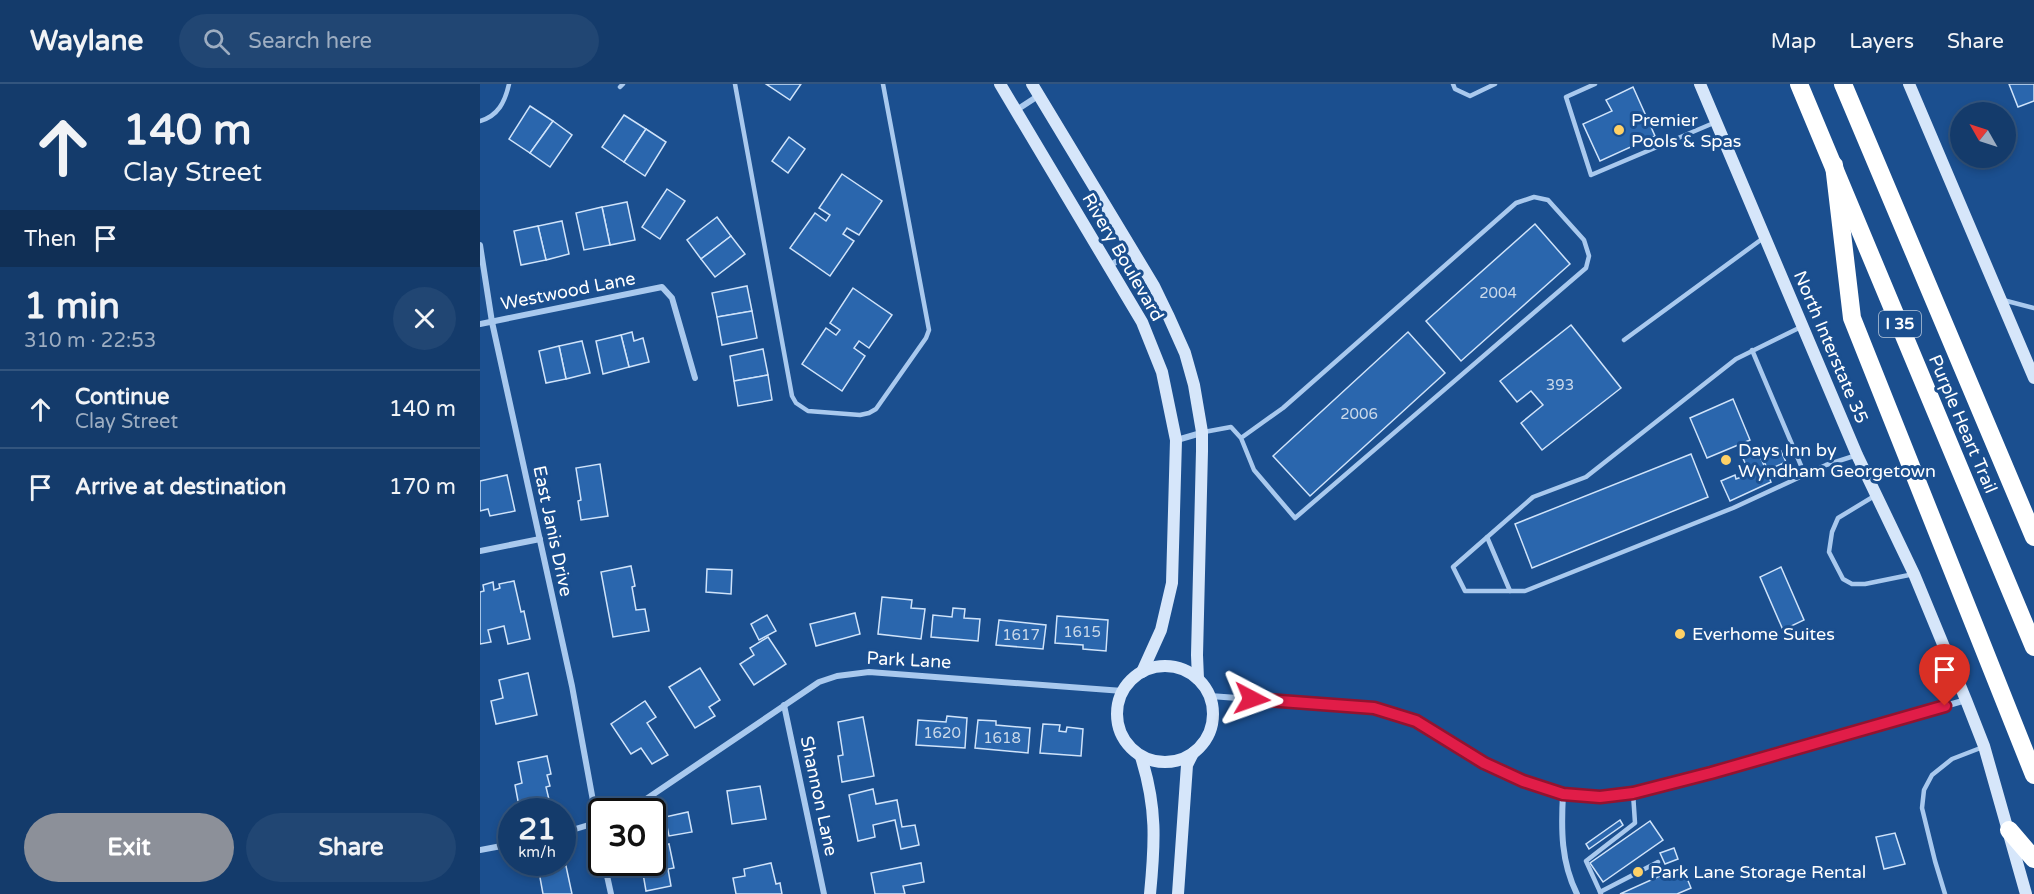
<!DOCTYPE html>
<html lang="en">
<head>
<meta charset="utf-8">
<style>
  body { margin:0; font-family:"Varela Round",sans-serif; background:#214673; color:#f1f3f6; height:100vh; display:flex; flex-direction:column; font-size:22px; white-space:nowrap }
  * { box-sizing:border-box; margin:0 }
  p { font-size:20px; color:#9dadc1 }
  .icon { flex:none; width:33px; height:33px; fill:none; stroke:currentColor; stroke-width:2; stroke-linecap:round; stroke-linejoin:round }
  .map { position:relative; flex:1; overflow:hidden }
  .sheet { display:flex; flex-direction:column; background:#143b6b; width:480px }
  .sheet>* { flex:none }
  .guide { background:#143b6b; color:#f1f3f6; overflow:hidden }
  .needle { width:39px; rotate:309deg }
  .tools { position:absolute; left:1470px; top:18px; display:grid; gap:12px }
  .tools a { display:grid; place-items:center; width:66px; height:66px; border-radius:50%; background:#143b6b; box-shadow:0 3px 9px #0003,0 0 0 2px #33557e; font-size:30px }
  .speed { position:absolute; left:18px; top:714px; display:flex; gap:12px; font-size:30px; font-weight:700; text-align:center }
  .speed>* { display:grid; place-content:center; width:78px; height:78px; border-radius:50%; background:#143b6b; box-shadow:0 3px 9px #0003,0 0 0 2px #33557e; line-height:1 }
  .speed small { font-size:15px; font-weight:400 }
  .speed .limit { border:3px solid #111; border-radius:9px; background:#fff; color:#111 }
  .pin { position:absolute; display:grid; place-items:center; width:51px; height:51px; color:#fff; margin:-62px -26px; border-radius:50% 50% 50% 0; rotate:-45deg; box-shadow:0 0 6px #0007 }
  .pin .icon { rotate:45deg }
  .me { position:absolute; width:66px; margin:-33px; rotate:94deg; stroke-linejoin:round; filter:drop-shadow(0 0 4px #0008) }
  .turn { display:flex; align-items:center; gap:21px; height:126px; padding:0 24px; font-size:27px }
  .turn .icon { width:78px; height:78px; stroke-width:2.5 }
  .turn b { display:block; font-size:42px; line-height:51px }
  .then { display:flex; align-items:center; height:57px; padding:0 24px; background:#0003; gap:12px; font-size:22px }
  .round { display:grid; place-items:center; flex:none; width:63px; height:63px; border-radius:32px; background:#214673 }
  .overview { display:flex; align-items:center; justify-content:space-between; height:102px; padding:0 24px }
  h1 { font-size:36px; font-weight:700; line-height:45px }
  .primary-button { display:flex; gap:12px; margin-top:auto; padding:12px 24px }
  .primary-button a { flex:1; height:69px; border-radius:36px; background:#8c9099; color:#fff; font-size:24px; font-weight:700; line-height:69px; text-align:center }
  .primary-button a+a { background:#214673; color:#f1f3f6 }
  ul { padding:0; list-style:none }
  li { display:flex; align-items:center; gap:18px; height:78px; padding:0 24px; border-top:2px solid #33557e }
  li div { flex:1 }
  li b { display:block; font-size:22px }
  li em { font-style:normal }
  header { display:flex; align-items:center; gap:36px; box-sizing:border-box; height:84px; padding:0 30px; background:#143b6b; border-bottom:2px solid #33557e }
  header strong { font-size:28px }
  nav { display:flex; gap:33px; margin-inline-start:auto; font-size:21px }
  .search { width:420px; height:54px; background:#214673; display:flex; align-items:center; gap:15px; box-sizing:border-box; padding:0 21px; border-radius:33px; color:#9dadc1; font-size:22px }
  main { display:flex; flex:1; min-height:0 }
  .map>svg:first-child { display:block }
  .building { fill:#2a66ad; stroke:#cfe3fa; stroke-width:1.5 }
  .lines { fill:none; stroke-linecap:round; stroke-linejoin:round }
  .lane { stroke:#a9c9ee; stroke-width:4.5 }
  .street { stroke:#a9c9ee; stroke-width:6 }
  .secondary { stroke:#d6e6fa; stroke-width:12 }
  .highway { stroke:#fff; stroke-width:18 }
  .route-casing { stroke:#92132f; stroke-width:15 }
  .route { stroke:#e11d48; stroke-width:10 }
  .poi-dot { fill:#ffd166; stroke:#1b4f8f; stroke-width:2 }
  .labels { text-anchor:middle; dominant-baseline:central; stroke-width:6; stroke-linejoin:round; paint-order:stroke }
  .number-label { font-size:15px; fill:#cad9ea }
  .shield { fill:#1b4f8f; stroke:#bbcadd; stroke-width:1.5 }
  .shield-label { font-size:16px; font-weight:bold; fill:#fff }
  .poi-label { font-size:18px; fill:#fff; stroke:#1b4f8f; text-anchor:start }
  .street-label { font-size:18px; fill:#fff; stroke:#1b4f8f }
</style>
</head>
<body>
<header>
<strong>Waylane</strong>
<div class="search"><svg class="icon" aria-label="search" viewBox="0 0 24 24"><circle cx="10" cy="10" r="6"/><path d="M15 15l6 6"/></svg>Search here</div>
<nav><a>Map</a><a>Layers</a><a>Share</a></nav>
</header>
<main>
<section class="sheet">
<div class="guide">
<div class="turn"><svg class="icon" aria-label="ahead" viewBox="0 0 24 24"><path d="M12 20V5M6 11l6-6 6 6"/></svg><div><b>140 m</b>Clay Street</div></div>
<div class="then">Then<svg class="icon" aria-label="arrive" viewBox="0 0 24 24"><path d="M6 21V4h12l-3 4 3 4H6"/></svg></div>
</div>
<div class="overview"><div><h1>1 min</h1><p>310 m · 22:53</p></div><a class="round"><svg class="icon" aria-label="close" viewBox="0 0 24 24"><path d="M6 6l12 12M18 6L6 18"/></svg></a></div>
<ul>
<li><svg class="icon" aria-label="ahead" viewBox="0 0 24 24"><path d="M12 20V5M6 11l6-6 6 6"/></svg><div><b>Continue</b><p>Clay Street</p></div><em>140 m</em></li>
<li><svg class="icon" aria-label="arrive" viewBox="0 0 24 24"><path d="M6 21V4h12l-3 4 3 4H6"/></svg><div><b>Arrive at destination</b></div><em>170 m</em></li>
</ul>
<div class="primary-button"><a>Exit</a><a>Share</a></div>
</section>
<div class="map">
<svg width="1554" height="810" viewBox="0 0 1554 810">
  <rect width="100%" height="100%" fill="#1b4f8f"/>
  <g class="building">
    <path d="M286 0H321L310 16Z"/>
    <path d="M1529 0H1554V17L1538 23Z"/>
    <path d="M1153 3 1175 52 1120 77 1103 40 1132 27 1126 16Z"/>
    <path d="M50 22 73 37 50 69 29 55Z"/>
    <path d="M144 31 166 45 144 78 122 63Z"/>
    <path d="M73 37 92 51 70 83 50 69Z"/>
    <path d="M166 45 186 58 165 92 144 78Z"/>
    <path d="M309 53 325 65 308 89 292 77Z"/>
    <path d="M362 90 402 117 379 151 367 144 363 150 374 157 350 192 310 164 335 129 346 137 350 131 339 124Z"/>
    <path d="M187 105 205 117 180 155 162 143Z"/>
    <path d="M147 118 155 156 130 161 122 123Z"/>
    <path d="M122 123 130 161 104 166 96 129Z"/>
    <path d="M237 133 251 152 221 175 207 156Z"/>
    <path d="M82 137 89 170 66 176 58 142Z"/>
    <path d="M1055 140 1090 180 981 277 946 237Z"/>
    <path d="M58 142 66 176 41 181 34 147Z"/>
    <path d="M251 152 265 170 235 193 221 175Z"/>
    <path d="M267 202 272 227 237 233 232 209Z"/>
    <path d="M373 204 412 231 389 264 379 257 374 264 385 272 362 307 322 280 346 244 356 251 360 246 350 239Z"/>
    <path d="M272 227 277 254 242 261 237 233Z"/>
    <path d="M1091 241 1141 304 1062 366 1041 339 1063 321 1051 307 1037 318 1020 297Z"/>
    <path d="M152 248 154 257 163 254 169 278 149 283 141 251Z"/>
    <path d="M928 248 965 289 830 412 793 372Z"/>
    <path d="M141 251 149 283 123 290 116 257Z"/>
    <path d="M102 257 110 289 86 295 79 262Z"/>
    <path d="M79 262 86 295 66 299 59 267Z"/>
    <path d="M283 265 288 291 254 297 250 272Z"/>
    <path d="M288 291 292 316 258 322 254 297Z"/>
    <path d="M1253 315 1270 356 1227 374 1210 334Z"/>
    <path d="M1299 363 1306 378 1288 386 1281 371Z"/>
    <path d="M1277 365 1291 398 1250 417 1241 397 1255 391 1256 395 1270 390 1262 372Z"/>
    <path d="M1211 370 1228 413 1052 484 1035 440Z"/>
    <path d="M120 380 128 432 101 436 98 417 101 416 96 384Z"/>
    <path d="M27 391 35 427 10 432 8 425 0 427V397Z"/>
    <path d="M151 482 155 502 152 503 156 526 165 525 169 547 133 553 121 488Z"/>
    <path d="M1301 483 1324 536 1303 546 1280 493Z"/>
    <path d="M227 485 252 486 251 510 226 508Z"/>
    <path d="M34 497 41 528 44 527 50 555 28 560 24 542 8 546 11 558 0 560V508L4 507 3 501 13 498 14 506 20 504 19 500Z"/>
    <path d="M402 513 432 516 431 524 445 525 441 555 398 550Z"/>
    <path d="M473 524 485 525 484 534 500 535 498 557 451 553 453 531 472 533Z"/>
    <path d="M375 529 380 550 336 562 330 540Z"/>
    <path d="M287 531 296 547 279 556 271 540Z"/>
    <path d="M577 532 628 536 626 567 603 565V561L575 559Z"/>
    <path d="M519 536 566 541 563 565 516 561Z"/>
    <path d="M288 553 306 580 274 601 260 580 274 571 270 564Z"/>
    <path d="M220 584 240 616 229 623 235 632 215 644 189 603Z"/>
    <path d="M48 589 57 631 16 640 11 617 23 614 19 596Z"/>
    <path d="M165 617 176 633 167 639 188 671 172 680 161 664 151 670 131 640Z"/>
    <path d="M467 632 487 634 485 664 436 661 438 636 466 638Z"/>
    <path d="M383 633 394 692 362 698 358 672 363 671 358 638Z"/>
    <path d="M498 636 516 637V641L550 644 548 669 495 664Z"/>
    <path d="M563 640 580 641 579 647 586 648 587 643 603 645 601 672 560 669Z"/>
    <path d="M67 672 71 690 67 691 70 702 66 703 71 724 47 728 45 716 38 717 35 701 42 699 38 678Z"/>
    <path d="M280 702 286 735 252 740 247 707Z"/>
    <path d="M393 705 396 720 417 716 422 743 435 741 439 761 421 765 415 736 393 741 395 753 378 757 369 711Z"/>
    <path d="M208 728 212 748 189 752 185 733Z"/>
    <path d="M1140 736 1143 741 1109 765 1106 760Z"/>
    <path d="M1170 737 1183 756 1123 798 1110 779Z"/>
    <path d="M1415 749 1425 780 1404 785 1396 753Z"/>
    <path d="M182 753 184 761 189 760 194 784 188 785 191 802 166 807 161 778H172V755Z"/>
    <path d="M1194 764 1198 775 1185 780 1180 769Z"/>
    <path d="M291 779 296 800 300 799 302 810H256L253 794 265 792 264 785Z"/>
    <path d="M441 779 444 798 423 802 425 810H395L391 789Z"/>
    <path d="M86 782 92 810H63L59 788Z"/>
    <path d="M1202 782 1211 804 1197 810H1140Z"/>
  </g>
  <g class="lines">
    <g class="lane">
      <path d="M255 0 312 312 316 319 328 327 380 331 389 329 396 325 446 254 449 246 403 0"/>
      <path d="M973 0 975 5 990 12 1015 0"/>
      <path d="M1115 0 1086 13 1111 91 1236 38"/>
      <path d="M140 3 143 0"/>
      <path d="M0 37C18 32 25 18 29 0"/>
      <path d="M1523 216 1554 224"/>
      <path d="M1323 242 1256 275 1106 393 1053 413 973 483 985 507H1045L1253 424 1346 381 1377 371"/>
      <path d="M1144 256 1282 155"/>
      <path d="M1272 266 1325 391"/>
      <path d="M724 348 751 343 761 354 774 386 815 434 1106 184 1109 172 1104 156 1068 116 1054 113 1036 119 803 324 761 354"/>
      <path d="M1396 411 1358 434 1352 448 1349 468 1363 495 1372 500H1385L1434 490"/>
      <path d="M1007 453 1030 507"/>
      <path d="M1120 808 1178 778"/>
      <path d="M1121 810 1106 777 1155 739 1153 709"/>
      <path d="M1465 810 1455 777 1442 724 1444 706 1452 691 1472 675 1503 663"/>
    </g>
    <g class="street">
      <path d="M535 27 558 12"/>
      <path d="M0 161 12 238 92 602 122 766"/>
      <path d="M628 183 652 167"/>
      <path d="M0 240 182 203 192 214 215 294"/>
      <path d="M697 356 721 349"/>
      <path d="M0 467 60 455"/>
      <path d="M730 612 894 624 936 637 1003 679 1043 697 1083 710 1120 713 1153 709 1271 678 1486 616"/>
      <path d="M304 621 344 810"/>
      <path d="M1083 710C1081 746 1081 778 1097 810"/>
      <path d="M146 728 153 724 339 598 357 592 389 588 643 607"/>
      <path d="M82 749 122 737"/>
      <path d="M0 766 32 760"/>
      <path d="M124 778 131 810"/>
    </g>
    <g class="secondary">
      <path d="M520 0 662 238 682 288 696 356 692 499 681 546 662 588"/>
      <path d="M552 0 674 202 688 231 705 269 714 301 722 348V367L717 571 718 595"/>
      <path d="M1220 0 1377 371 1434 490 1486 616 1504 662 1546 810"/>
      <path d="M1429 0 1554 294"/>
      <circle cx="685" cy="630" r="48"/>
      <path d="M661 673C677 723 675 759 670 810"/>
      <path d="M698 810 707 681 713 669"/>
    </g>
    <g class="highway">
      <path d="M1319 0 1554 563"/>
      <path d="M1363 0 1554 453"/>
      <path d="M1354 81 1372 234 1554 691"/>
      <path d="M1529 746 1554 775"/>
    </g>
  </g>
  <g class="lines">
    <g class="route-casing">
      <path id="route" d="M772 615 894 624 936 637 1004 679 1043 697 1083 710 1120 713 1153 709 1231 689 1465 622"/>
    </g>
    <use href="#route" class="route"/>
  </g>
  <g class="poi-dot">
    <circle cx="1139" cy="46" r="6"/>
    <circle cx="1246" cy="376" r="6"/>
    <circle cx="1200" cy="550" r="6"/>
    <circle cx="1158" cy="788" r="6"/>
  </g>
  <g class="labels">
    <g class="number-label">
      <text x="1018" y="209">2004</text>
      <text x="1080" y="301">393</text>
      <text x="879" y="330">2006</text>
      <text x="602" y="548">1615</text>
      <text x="541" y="551">1617</text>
      <text x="462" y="649">1620</text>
      <text x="522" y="654">1618</text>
    </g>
    <rect class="shield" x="1399" y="227" width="42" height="26" rx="4.5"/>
    <g class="shield-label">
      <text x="1420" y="240">I 35</text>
    </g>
    <g class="poi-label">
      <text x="1151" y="36">Premier<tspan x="1151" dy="21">Pools &amp; Spas</tspan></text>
      <text x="1258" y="366">Days Inn by<tspan x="1258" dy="21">Wyndham Georgetown</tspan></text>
      <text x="1212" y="550">Everhome Suites</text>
      <text x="1170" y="788">Park Lane Storage Rental</text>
    </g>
    <g class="street-label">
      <text transform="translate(643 173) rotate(60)">Rivery Boulevard</text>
      <text transform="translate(88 207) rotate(-11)">Westwood Lane</text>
      <text transform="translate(1351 263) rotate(67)">North Interstate 35</text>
      <text transform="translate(1483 340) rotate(67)">Purple Heart Trail</text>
      <text transform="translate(73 447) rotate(78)">East Janis Drive</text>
      <text transform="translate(429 576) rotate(3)">Park Lane</text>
      <text transform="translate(339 712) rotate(78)">Shannon Lane</text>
    </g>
  </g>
</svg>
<div class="tools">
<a><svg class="needle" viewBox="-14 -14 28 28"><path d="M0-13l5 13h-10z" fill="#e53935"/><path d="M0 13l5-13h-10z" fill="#9dadc1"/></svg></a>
</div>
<div class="speed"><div>21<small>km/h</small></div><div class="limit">30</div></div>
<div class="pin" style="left:1465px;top:622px;background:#d93025"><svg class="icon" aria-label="arrive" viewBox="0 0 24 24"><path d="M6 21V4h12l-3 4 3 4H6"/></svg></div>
<svg class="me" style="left:772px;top:615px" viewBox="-20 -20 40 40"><path d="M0-17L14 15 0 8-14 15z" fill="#e11d48" stroke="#fff" stroke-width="4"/></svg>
</div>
</main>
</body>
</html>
